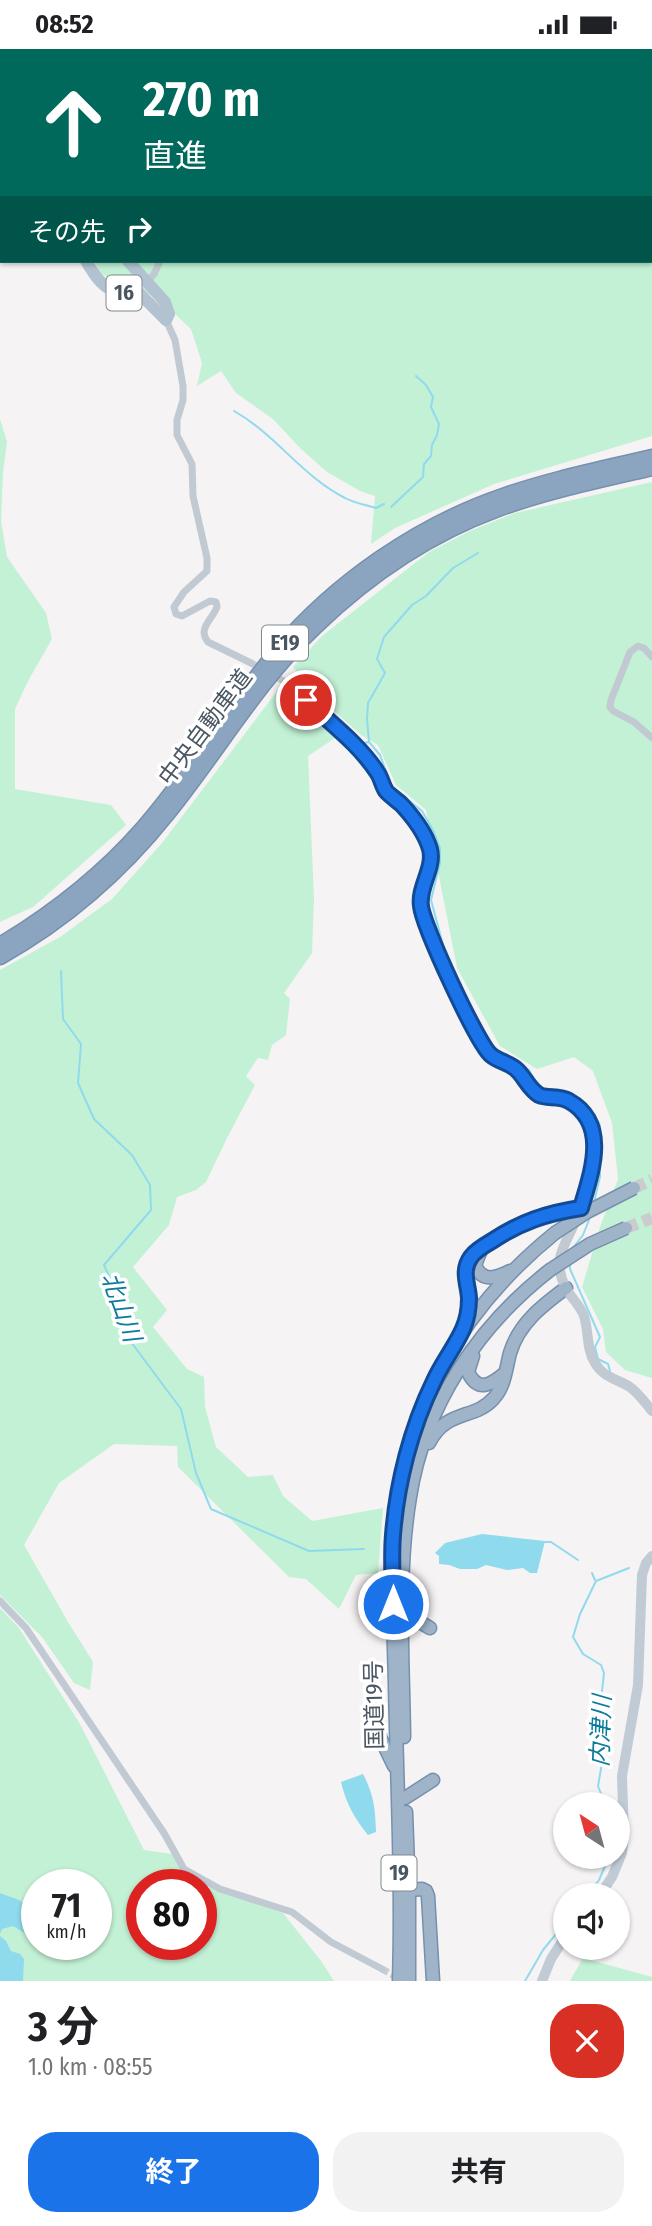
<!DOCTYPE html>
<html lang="ja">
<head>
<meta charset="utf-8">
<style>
  body { margin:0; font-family:"Fira Sans Condensed","Noto Sans JP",sans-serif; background:#f2f2f2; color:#202124; height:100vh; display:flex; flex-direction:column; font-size:26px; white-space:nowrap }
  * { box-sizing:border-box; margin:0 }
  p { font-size:23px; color:#757577 }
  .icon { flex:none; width:38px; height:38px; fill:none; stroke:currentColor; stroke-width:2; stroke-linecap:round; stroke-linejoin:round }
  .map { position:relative; height:1932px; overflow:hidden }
  .details { display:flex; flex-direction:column; background:#fff; flex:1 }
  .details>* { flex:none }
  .banner { position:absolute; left:0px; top:0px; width:653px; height:214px; box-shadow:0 2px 5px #0004; background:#00695c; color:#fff; overflow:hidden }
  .needle { width:46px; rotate:324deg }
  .tools { position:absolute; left:553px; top:1743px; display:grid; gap:14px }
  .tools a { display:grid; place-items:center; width:77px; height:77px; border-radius:50%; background:#fff; box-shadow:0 2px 5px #0004; font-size:35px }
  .speed { position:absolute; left:21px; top:1820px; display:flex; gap:14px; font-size:35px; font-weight:700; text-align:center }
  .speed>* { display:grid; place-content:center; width:91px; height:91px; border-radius:50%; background:#fff; box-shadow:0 2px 5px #0004; line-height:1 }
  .speed small { font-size:18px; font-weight:400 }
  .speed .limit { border:10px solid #d22; background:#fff; color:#111 }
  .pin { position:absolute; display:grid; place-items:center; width:60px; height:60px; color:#fff; margin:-30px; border:4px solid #fff; border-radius:50%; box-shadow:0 2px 7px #0007 }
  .me { position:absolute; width:77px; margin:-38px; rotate:0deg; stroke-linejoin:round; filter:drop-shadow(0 0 5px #0008) }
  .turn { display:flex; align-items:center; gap:24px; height:147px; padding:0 28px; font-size:32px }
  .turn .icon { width:91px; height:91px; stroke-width:2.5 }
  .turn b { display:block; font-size:49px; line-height:60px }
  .then { display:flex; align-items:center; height:66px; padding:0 28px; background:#0003; gap:14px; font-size:26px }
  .round { display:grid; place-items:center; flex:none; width:74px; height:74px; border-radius:28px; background:#f2f2f2 }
  .summary { display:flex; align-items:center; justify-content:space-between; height:119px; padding:0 28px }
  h1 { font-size:42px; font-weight:700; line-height:52px }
  .cta { display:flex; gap:14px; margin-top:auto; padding:14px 28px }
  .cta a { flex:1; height:80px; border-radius:28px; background:#1a73e8; color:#fff; font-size:28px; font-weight:700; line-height:80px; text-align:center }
  .cta a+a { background:#f2f2f2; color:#202124 }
  .status { display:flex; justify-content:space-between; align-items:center; height:49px; padding:0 35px; background:#fff; direction:ltr }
  .status svg { height:19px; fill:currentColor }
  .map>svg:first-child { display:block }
  .green { fill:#c3f1d5; fill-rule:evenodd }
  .water { fill:#90daee }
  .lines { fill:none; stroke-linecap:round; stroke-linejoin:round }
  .stream { stroke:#90daee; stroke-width:2 }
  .minor-tunnel { stroke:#caccce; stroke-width:7; stroke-dasharray:7 3.5; stroke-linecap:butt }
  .trunk-tunnel { stroke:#caccce; stroke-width:12; stroke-dasharray:12 6; stroke-linecap:butt }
  .trunk-casing { stroke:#7690ad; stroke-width:15 }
  .motorway-casing { stroke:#7690ad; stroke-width:17 }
  .minor { stroke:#c1cad2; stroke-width:7 }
  .tertiary { stroke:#c1cad2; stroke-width:10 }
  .secondary { stroke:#c1cbd6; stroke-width:10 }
  .primary { stroke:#b3c2d1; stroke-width:12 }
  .trunk { stroke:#9fb4c9; stroke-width:12 }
  .motorway { stroke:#8ba5c1; stroke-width:14 }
  .trunk-bridge-casing { stroke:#7690ad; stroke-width:15; stroke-linecap:butt }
  .trunk-bridge { stroke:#9fb4c9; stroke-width:12 }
  .route-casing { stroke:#114b97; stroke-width:18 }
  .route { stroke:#1a73e8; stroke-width:12 }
  .labels { text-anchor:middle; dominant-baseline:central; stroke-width:7; stroke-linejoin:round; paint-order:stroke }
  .shield { fill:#fff; stroke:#808990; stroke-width:2 }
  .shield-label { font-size:21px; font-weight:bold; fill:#4a5661 }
  .street-label { font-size:23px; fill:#4a5661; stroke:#fff }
  .water-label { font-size:24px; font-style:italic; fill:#0c7c9b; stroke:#fff }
</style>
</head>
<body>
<div class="status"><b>08:52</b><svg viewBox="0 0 49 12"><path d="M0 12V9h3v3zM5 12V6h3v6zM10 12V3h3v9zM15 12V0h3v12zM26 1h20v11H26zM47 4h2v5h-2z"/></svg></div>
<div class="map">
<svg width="652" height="1932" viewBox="0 0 652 1932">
  <rect width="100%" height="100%" fill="#f5f3f3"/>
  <g class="green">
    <path d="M195 0H652V387L494 435 395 479 371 495 375 447 360 442 327 423 300 399 273 370 236 344 221 322 197 337 202 314 191 280 160 251 129 235 117 236 101 224 94 212H651V2H193Z"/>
    <path d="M0 370 7 393 3 423 1 472 7 508 46 564 52 590 28 632 15 660V740L111 756 126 776 33 858 0 873Z"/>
    <path d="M652 433V1329L625 1321 606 1303 603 1280 582 1238 600 1178 618 1130 612 1074 593 1022 574 1008 537 1020 500 997 457 919 426 761 396 736 378 696 361 686 324 653 293 618 322 587 429 503 470 482 515 464Z"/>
    <path d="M281 637 338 687 308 707 314 850 312 904 284 944 290 950 286 986 272 996 268 1011 258 1009 246 1027 255 1036 226 1091 206 1133 196 1141 177 1148 169 1176 133 1218 167 1261 153 1278 187 1320 204 1328 205 1358 216 1398 248 1428 273 1426 283 1447 312 1472 383 1459 378 1524 356 1526 339 1560 306 1530 289 1528 178 1418 177 1397 114 1395 59 1434 24 1496 68 1573 93 1613 90 1641 74 1634 42 1588 0 1546V921L60 888 112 850 162 794Z"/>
    <path d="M0 1559 19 1579 80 1675 144 1801 172 1805 181 1818 201 1836H142V1895H201V1836L283 1864 321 1912 334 1932H0ZM37 1836H96V1895H37Z"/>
    <path d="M583 1909 652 1928V1932H570Z"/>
  </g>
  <g class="water">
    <path d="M482 1485 545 1492 537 1524H530L523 1519 507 1521 486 1516 477 1520H460L449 1516 439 1515V1507L435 1504 445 1494Z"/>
    <path d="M363 1725C374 1746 375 1759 376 1783L368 1786C354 1769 346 1754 341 1733Z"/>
    <path d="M0 1844C17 1851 24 1849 35 1868L26 1885 13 1877 2 1880 0 1885Z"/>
    <path d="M0 1887 6 1892 11 1902 20 1905 24 1910 23 1932H0Z"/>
  </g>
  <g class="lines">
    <g class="stream">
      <path d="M234 362C275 385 303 428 345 449 354 454 366 456 376 459L384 455"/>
      <path d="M391 458 423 428 424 415 431 407 432 396 437 386 439 375 431 358 433 348 426 336 416 327"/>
      <path d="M478 504 453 519 426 547 412 556 384 588 377 610 385 624 368 654 367 670 369 693 380 706 392 738 422 762 433 781 440 799V814L431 851 450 922 494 1004 529 1021 539 1039 559 1041 574 1047 590 1060 600 1076V1128L594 1153"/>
      <path d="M299 635 356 691 364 694 369 693"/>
      <path d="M61 922 63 970 81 995 78 1034 94 1070 132 1106 150 1136 151 1161 104 1216 126 1265 128 1289 181 1360 196 1424 211 1460 309 1502 364 1500"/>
      <path d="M572 1200 583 1186 591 1166"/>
      <path d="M570 1216V1220L600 1288 595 1298 598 1310 608 1315 610 1322"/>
      <path d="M543 1493H551L578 1511"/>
      <path d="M592 1524 595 1531"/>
      <path d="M605 1755 598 1737 604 1703 600 1661 604 1624 601 1616 583 1605 573 1588 580 1565 596 1532 629 1519"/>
      <path d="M587 1846 599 1831 609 1808"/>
      <path d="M525 1932 543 1901 565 1874"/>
    </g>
    <g class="minor-tunnel">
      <path d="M251 614 289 635"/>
      <path d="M382 1920 400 1930"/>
    </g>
    <g class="trunk-tunnel">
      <path d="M634 1139 652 1131"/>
      <path d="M626 1179 652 1169"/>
    </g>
    <g class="trunk-casing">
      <g id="trunk">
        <path d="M481 1201 475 1216C482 1234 496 1229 510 1222"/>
        <path d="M464 1275C467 1266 469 1257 469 1248 468 1237 462 1226 467 1216 475 1193 531 1168 554 1163 563 1161 572 1160 581 1159"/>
        <path d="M473 1307 468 1323C478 1344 491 1336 505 1324"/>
        <path d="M429 1394C446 1360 475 1371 494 1349 505 1337 506 1319 510 1304 519 1274 542 1257 566 1239"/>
        <path d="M377 1543 393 1526"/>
        <path d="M403 1563 430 1579"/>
        <path d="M378 1669 380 1688 394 1717"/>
        <path d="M404 1688C403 1609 397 1526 410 1448 424 1357 478 1277 550 1221"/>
        <path d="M405 1749 433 1731"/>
        <path d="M406 1763 409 1843V1932"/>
        <path d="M409 1841 422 1840 426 1842 428 1847 433 1932"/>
        <path d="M399 1932C402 1833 397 1734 395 1636 394 1587 391 1537 393 1488 399 1365 461 1260 555 1184"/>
      </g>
    </g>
    <g class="motorway-casing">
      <g id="motorway">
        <path d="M0 896C53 864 102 826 143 779 192 723 230 658 278 601 336 533 418 476 503 447 551 430 602 420 652 408"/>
        <path d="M0 908C66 871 121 823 168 764 218 702 258 632 316 577 368 527 430 485 498 460 548 442 600 431 652 419"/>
      </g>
    </g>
    <g class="minor">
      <path d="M374 2 375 0"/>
      <path d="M146 234 154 225 160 212"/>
      <path d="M166 271 175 291 183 337V351L177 371V386L192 415 193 447 207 509V522L184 543 174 558 176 565 182 567 210 552 216 553 217 558C212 571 197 580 208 593L251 614"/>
      <path d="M652 608 644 599 638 597 630 603 611 651 610 658 613 662 634 673 652 689"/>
      <path d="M289 635 359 701 377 723 385 741 417 773 431 803 430 819 420 856 427 879 450 932 490 1006 513 1017 520 1024 526 1034 540 1047C547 1047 555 1046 562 1048 584 1056 598 1083 595 1106 592 1124 586 1141 581 1159"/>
      <path d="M0 1552 26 1579 164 1784 184 1820 220 1840 292 1863 331 1893 382 1920"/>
    </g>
    <path class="tertiary" d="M577 1168C567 1195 550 1209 566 1239 571 1249 580 1256 584 1267 589 1282 586 1300 595 1314 603 1328 617 1330 630 1338 639 1345 645 1353 652 1362"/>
    <g class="secondary">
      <path d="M600 1846 612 1828 622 1804 624 1787 622 1727 638 1636 642 1526 646 1514 652 1507"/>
      <path d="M542 1932 551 1910 565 1888"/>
    </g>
    <g class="primary">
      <path d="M52 0V2"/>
      <path d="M0 100 2 102"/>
      <path d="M86 212C100 235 108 247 137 242L166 271"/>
      <path d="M128 212 165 253 169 265 166 271"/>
    </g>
    <use href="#trunk" class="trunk"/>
    <use href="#motorway" class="motorway"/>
    <g class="trunk-bridge-casing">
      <g id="trunk-bridge">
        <path d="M555 1184 587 1163 634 1139"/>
        <path d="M550 1221 590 1195 626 1179"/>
      </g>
    </g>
    <use href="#trunk-bridge" class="trunk-bridge"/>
  </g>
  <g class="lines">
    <g class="route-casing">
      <path id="route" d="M306 651C329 673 359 695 377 723 381 728 382 736 386 742 390 747 397 751 402 756 414 769 425 783 430 800 435 819 418 838 421 857 423 877 478 996 491 1006 499 1013 511 1014 518 1022 525 1029 529 1040 539 1046 547 1050 559 1046 569 1052 610 1075 591 1125 581 1159 548 1164 520 1173 492 1192 485 1196 476 1201 471 1208 461 1222 468 1234 469 1249 469 1259 467 1271 463 1280 455 1298 442 1314 434 1332 411 1379 397 1434 393 1486 391 1509 393 1532 393 1555"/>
    </g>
    <use href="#route" class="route"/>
  </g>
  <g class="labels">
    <g class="shield">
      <rect x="106.5" y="226.5" width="35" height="35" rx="5"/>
      <rect x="262" y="576.5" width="46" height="35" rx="5"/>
      <rect x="381.5" y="1806.5" width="35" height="35" rx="5"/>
    </g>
    <g class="shield-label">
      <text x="124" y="244">16</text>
      <text x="285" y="594">E19</text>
      <text x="399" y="1824">19</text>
    </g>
    <g class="street-label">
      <text transform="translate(205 678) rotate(-53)">中央自動車道</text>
      <text transform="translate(374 1656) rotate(-91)">国道19号</text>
    </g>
    <g class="water-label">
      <text transform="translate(121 1258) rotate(70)">北山川</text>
      <text transform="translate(601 1682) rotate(-88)">内津川</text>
    </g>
  </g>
</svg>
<div class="tools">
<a><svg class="needle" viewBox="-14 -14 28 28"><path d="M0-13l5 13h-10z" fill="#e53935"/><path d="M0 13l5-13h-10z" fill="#757577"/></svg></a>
<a><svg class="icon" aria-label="sound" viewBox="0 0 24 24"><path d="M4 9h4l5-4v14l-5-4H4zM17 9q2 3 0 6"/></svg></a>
</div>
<div class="speed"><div>71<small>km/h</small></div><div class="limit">80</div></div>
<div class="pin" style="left:306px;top:651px;background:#d93025"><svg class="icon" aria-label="arrive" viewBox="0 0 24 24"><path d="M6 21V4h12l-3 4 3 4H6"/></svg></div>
<svg class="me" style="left:393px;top:1555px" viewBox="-20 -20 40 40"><circle r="17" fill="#1a73e8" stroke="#fff" stroke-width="3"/><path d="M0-11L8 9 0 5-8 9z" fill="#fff"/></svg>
<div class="banner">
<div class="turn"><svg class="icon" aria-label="ahead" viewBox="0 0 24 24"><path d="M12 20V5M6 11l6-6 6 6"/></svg><div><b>270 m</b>直進</div></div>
<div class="then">その先<svg class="icon" aria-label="right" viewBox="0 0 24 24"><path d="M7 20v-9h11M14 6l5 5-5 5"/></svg></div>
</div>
</div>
<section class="details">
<div class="summary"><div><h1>3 分</h1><p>1.0 km · 08:55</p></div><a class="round" style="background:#d93025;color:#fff"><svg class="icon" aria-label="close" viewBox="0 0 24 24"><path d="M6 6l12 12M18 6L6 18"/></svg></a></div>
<div class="cta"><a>終了</a><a>共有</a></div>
</section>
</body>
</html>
